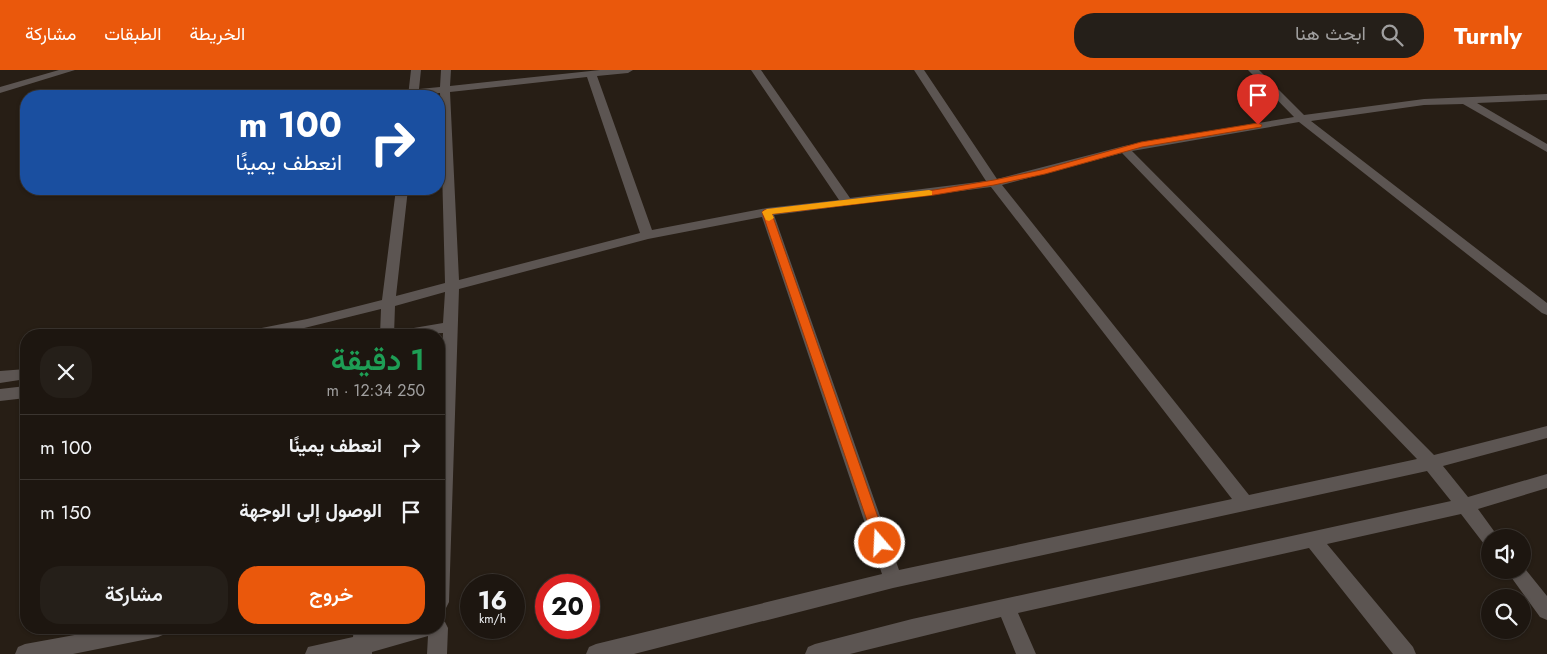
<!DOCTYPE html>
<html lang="ar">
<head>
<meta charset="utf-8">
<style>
  body { margin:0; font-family:Jost,Vazirmatn,sans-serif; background:#251f19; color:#f1f3f6; direction:rtl; height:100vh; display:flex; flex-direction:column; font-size:19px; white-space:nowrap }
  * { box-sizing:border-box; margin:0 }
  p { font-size:16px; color:#a09f9f }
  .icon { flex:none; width:28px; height:28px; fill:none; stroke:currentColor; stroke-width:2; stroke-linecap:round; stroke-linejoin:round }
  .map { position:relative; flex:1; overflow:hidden; direction:ltr }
  .sheet { position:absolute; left:20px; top:259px; width:425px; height:305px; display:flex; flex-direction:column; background:#1d1610; border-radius:20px; box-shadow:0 1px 4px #0004,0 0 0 1px #3b3530; direction:rtl }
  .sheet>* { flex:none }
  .banner { position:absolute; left:20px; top:20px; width:425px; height:105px; border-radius:20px; box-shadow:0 1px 4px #0004,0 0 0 1px #3b3530; direction:rtl; background:#1a4fa0; color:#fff; overflow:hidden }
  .fabs { position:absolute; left:1481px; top:459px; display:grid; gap:10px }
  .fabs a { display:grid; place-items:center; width:50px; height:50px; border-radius:50%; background:#1d1610; box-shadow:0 1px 4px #0004,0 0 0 1px #3b3530; font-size:25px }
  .speed { position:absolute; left:460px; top:504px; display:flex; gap:10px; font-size:25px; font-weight:700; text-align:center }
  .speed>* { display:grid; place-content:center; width:65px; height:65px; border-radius:50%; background:#1d1610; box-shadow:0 1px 4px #0004,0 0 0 1px #3b3530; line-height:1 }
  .speed small { font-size:12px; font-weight:400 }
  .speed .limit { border:8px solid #d22; background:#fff; color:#111 }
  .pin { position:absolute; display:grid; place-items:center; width:42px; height:42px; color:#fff; margin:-51px -21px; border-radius:50% 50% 50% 0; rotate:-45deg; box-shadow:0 0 5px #0007 }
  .pin .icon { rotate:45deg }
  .me { position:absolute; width:55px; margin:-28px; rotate:341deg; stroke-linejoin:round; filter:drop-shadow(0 0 4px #0008) }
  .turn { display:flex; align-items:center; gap:18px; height:105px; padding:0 20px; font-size:22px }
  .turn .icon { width:65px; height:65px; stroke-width:2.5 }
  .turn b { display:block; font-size:35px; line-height:42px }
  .round { display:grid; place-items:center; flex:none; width:52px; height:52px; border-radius:20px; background:#251f19 }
  .headline { display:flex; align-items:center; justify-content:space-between; height:85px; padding:0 20px }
  h1 { font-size:30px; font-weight:600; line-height:38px; color:#1e9e55 }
  .button { display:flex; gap:10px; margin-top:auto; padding:10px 20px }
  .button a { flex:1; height:58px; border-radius:20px; background:#ea580c; color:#fff; font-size:20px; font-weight:600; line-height:58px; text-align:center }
  .button a+a { background:#251f19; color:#f1f3f6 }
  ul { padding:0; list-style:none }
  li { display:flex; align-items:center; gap:15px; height:65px; padding:0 20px; border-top:1px solid #3b3530 }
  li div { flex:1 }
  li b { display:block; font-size:19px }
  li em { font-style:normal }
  header { display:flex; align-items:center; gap:30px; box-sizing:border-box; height:70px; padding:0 25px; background:#ea580c; color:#fff }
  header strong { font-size:24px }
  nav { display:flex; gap:28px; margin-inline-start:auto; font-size:18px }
  .search { width:350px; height:45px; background:#251f19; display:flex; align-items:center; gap:12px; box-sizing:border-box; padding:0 18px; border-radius:20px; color:#a09f9f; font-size:19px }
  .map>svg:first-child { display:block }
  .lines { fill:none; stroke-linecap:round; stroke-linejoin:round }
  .minor { fill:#5c5552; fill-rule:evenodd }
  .route { fill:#ea580c; stroke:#983908 }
  .slow { fill:#f59e0b }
</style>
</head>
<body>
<header>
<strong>Turnly</strong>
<div class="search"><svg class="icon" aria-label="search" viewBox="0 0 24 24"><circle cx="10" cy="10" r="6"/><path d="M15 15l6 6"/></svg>ابحث هنا</div>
<nav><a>الخريطة</a><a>الطبقات</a><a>مشاركة</a></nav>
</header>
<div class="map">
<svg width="1547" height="584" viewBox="0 0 1547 584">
  <rect width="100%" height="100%" fill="#271e15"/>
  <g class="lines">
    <g class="minor">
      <path d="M59 0H75L0 23V17Z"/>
      <path d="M411 0H421L419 19 440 17 441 0H451L450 16 600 0H633L628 3 597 6 652 160 767 138 839 130 751 0H761L850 128 986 111 914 0H924L997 109 1124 76 1294 47 1248 0H1259L1304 45 1424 29 1547 24V30L1477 33 1547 74V82L1463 34 1424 35 1311 51 1547 233V245L1542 243 1299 52 1132 81 1434 385 1547 356V368L1443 396 1468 427 1547 404V418L1478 439 1499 468H1490V476L1484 474 1461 444 1327 474 1413 577 1416 584H1393L1309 478 1018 543 1036 584H1016L1001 547 850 584H805L808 577 815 574 912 549 1451 431 1427 401 893 518 634 584H586L589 577 596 574 882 504 762 147 648 169 459 219 449 532 446 538 439 541V345L443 263 395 265 402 260 443 253 445 222 395 236 394 265H380L381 239 276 265H244L251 260 307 249 382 230 396 119H408L396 226 445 213 440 23 408 26ZM587 7 640 163 459 210 450 22ZM1122 83 1417 389 1249 425 1002 115ZM991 117 1232 429 899 500 774 145Z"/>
      <path d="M26 299V309L0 313V301Z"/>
      <path d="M26 316V328L0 331V319Z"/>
      <path d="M1522 495 1547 526V550L1540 547 1506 500H1522Z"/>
      <path d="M439 549 445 552 448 558 447 584H427L428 566 372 582V584H305L308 577 353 567 354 558H374L373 562 392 558H439Z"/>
      <path d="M113 558H168L165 564 158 567 73 584H15L18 577 25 574Z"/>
    </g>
  </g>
  <path class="route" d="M1258 53 1262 55 1261 57 1142 77 1045 104 994 115 934 125 772 144 887 473 885 477H876L762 142 764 140 934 120 994 110 1041 100 1141 72Z"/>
  <path class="slow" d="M929 120 932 121V125L772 144 774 148 769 151 766 150 762 142 767 139Z"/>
</svg>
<div class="fabs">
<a><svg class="icon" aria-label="sound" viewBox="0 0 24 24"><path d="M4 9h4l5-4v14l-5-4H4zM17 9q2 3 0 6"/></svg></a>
<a><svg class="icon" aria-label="search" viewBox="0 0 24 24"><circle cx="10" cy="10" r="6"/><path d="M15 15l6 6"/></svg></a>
</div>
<div class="speed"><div>16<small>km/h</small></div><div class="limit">20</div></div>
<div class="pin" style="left:1258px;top:55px;background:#d93025"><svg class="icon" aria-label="arrive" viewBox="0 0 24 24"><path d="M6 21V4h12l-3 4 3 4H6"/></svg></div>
<svg class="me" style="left:880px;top:473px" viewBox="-20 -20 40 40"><circle r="17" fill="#ea580c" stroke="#fff" stroke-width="3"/><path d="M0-11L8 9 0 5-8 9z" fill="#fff"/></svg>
<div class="banner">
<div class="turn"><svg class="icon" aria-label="right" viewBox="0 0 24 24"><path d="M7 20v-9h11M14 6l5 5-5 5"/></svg><div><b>100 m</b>انعطف يمينًا</div></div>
</div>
<section class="sheet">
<div class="headline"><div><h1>1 دقيقة</h1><p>250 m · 12:34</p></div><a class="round"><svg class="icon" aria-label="close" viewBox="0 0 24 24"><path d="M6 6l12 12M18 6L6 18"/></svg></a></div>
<ul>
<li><svg class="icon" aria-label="right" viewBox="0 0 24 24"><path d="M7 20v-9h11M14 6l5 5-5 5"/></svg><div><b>انعطف يمينًا</b></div><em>100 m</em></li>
<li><svg class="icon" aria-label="arrive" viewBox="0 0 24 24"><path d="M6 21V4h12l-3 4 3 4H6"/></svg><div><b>الوصول إلى الوجهة</b></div><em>150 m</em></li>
</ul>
<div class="button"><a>خروج</a><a>مشاركة</a></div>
</section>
</div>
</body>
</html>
